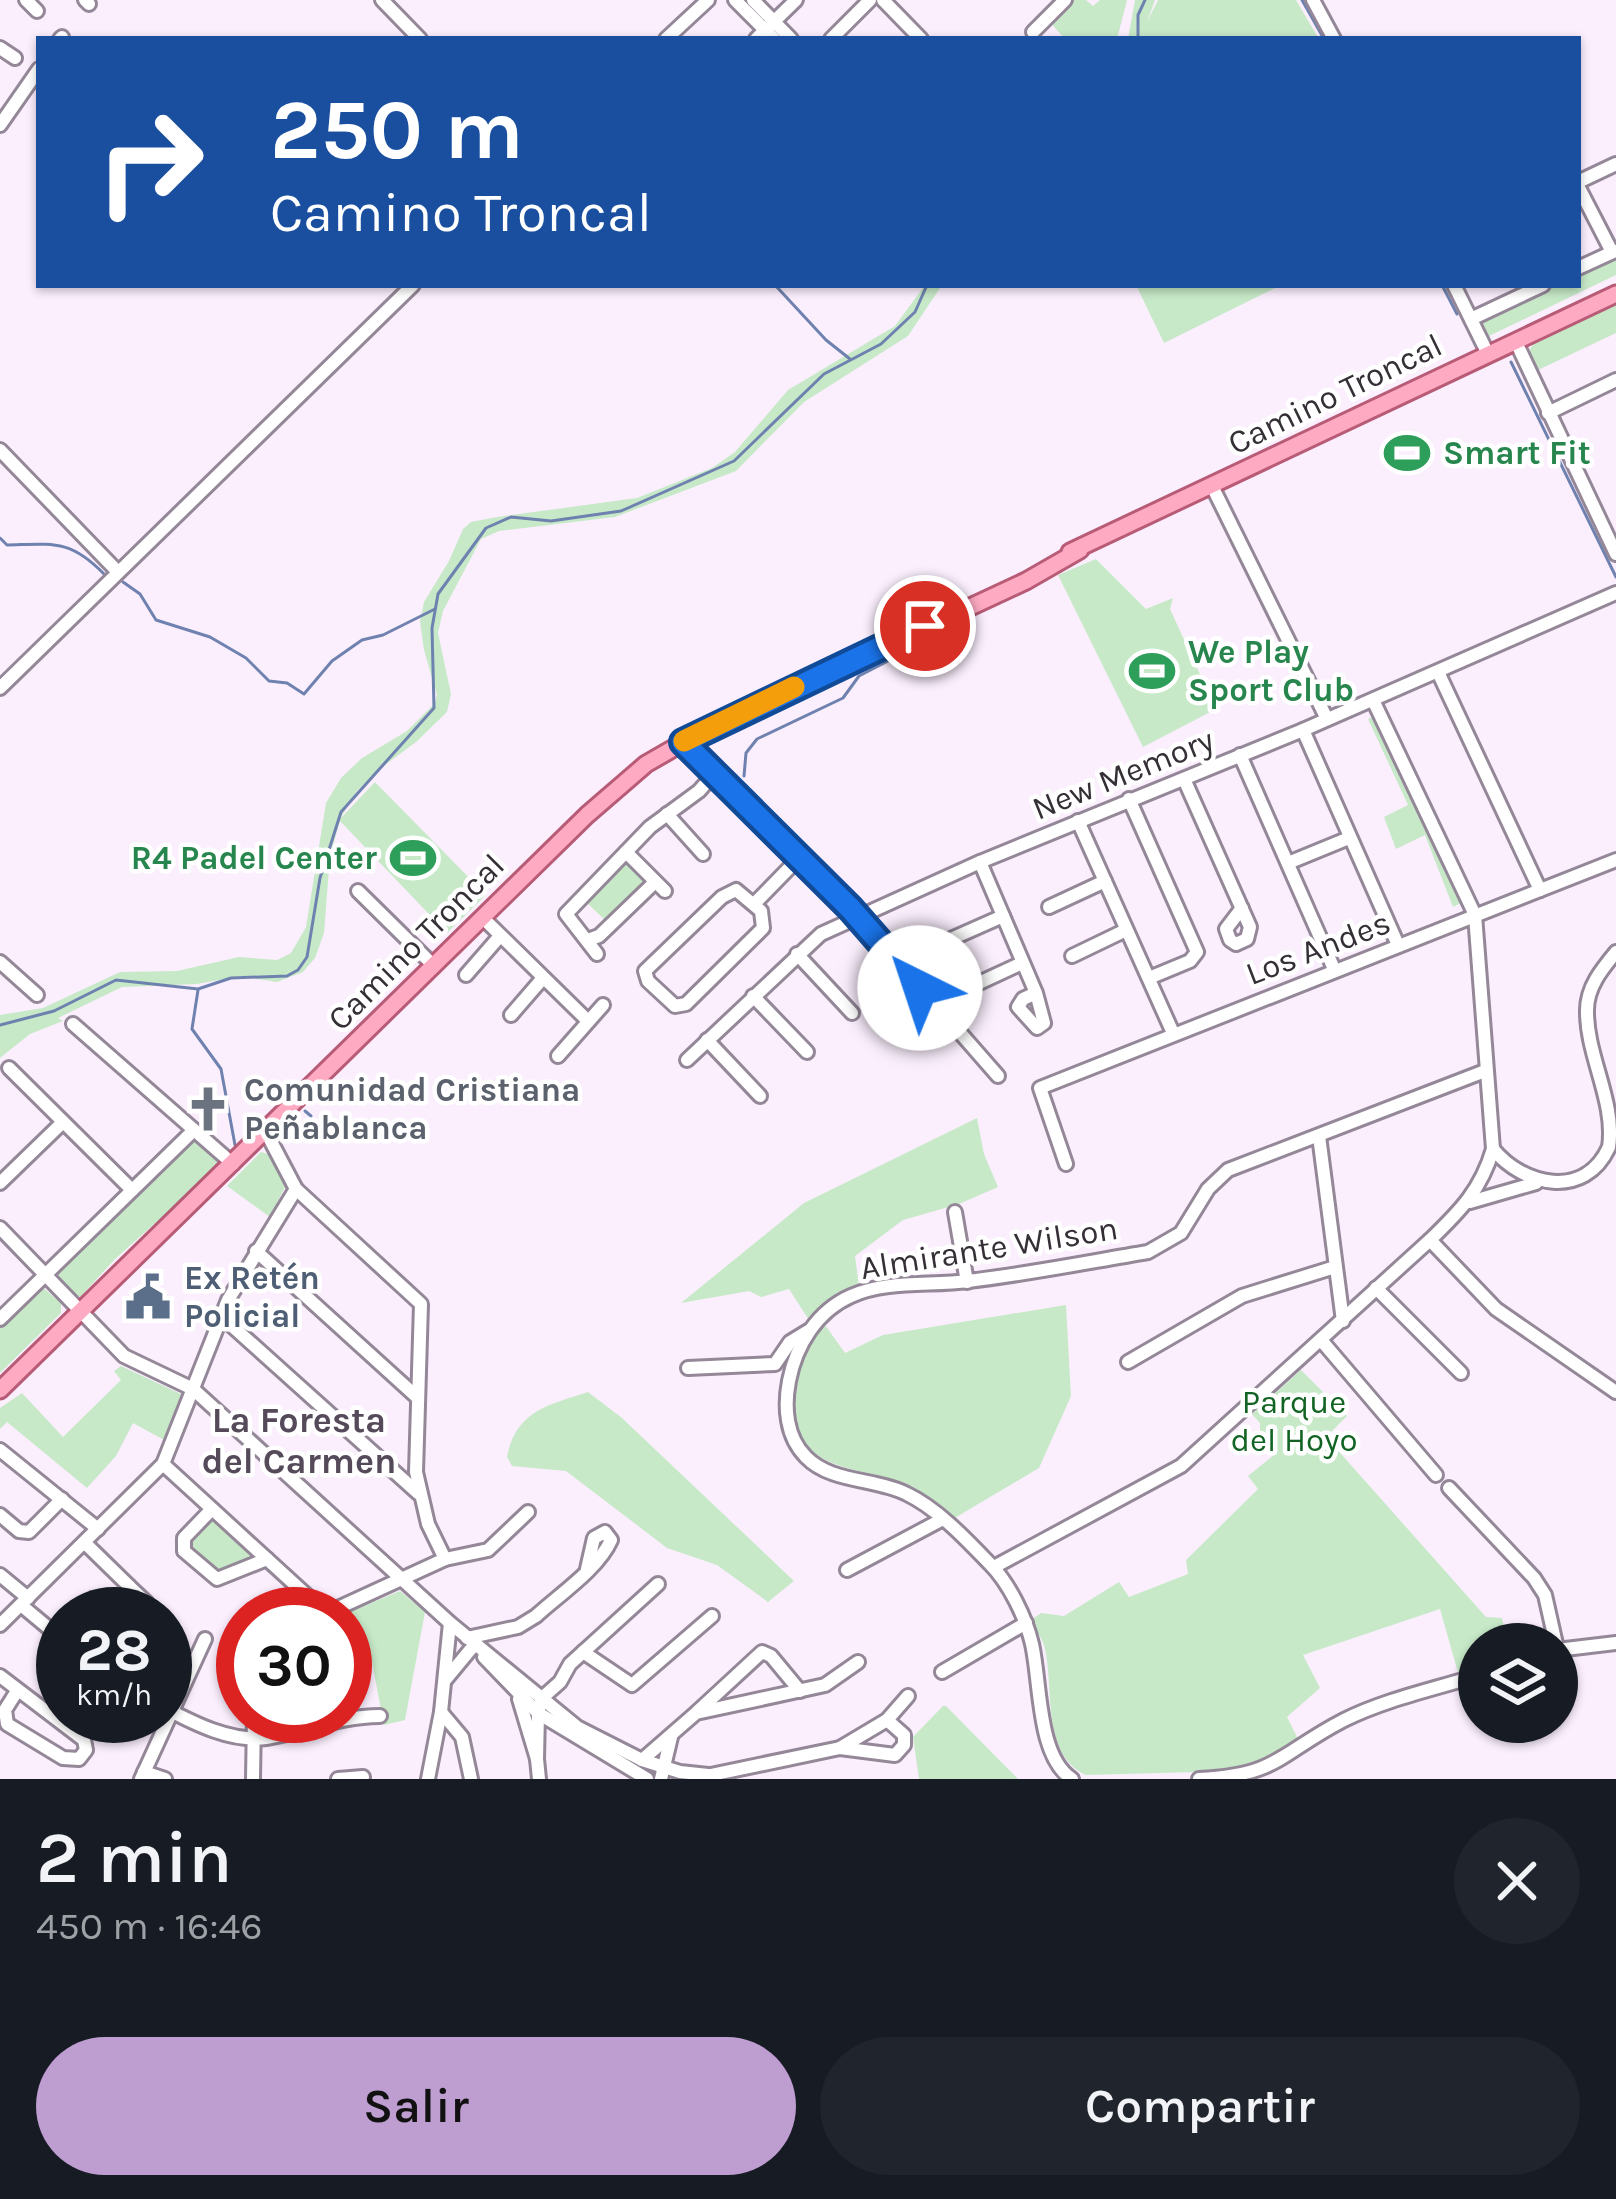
<!DOCTYPE html>
<html lang="es">
<head>
<meta charset="utf-8">
<style>
  body { margin:0; font-family:Karla,sans-serif; background:#20242c; color:#f1f3f6; height:100vh; display:flex; flex-direction:column; font-size:45px; white-space:nowrap }
  * { box-sizing:border-box; margin:0 }
  p { font-size:39px; color:#9ea1a6 }
  .icon { flex:none; width:66px; height:66px; fill:none; stroke:currentColor; stroke-width:2; stroke-linecap:round; stroke-linejoin:round }
  .map { position:relative; height:1779px; overflow:hidden }
  .details { display:flex; flex-direction:column; background:#171b24; flex:1 }
  .details>* { flex:none }
  .top-card { position:absolute; left:36px; top:36px; width:1545px; height:252px; border-radius:0px; box-shadow:0 3px 9px #0004; background:#1a4fa0; color:#fff; overflow:hidden }
  .buttons { position:absolute; left:1458px; top:1623px; display:grid; gap:24px }
  .buttons a { display:grid; place-items:center; width:120px; height:120px; border-radius:50%; background:#171b24; box-shadow:0 3px 9px #0004; font-size:60px }
  .speed { position:absolute; left:36px; top:1587px; display:flex; gap:24px; font-size:60px; font-weight:700; text-align:center }
  .speed>* { display:grid; place-content:center; width:156px; height:156px; border-radius:50%; background:#171b24; box-shadow:0 3px 9px #0004; line-height:1 }
  .speed small { font-size:30px; font-weight:400 }
  .speed .limit { border:18px solid #d22; background:#fff; color:#111 }
  .pin { position:absolute; display:grid; place-items:center; width:102px; height:102px; color:#fff; margin:-51px; border:6px solid #fff; border-radius:50%; box-shadow:0 3px 12px #0007 }
  .me { position:absolute; width:132px; margin:-66px; rotate:319deg; stroke-linejoin:round; filter:drop-shadow(0 0 9px #0008) }
  .turn { display:flex; align-items:center; gap:42px; height:252px; padding:0 36px; font-size:54px }
  .turn .icon { width:156px; height:156px; stroke-width:2.5 }
  .turn b { display:block; font-size:84px; line-height:102px }
  .round { display:grid; place-items:center; flex:none; width:126px; height:126px; border-radius:63px; background:#20242c }
  .overview { display:flex; align-items:center; justify-content:space-between; height:204px; padding:0 36px }
  h1 { font-size:72px; font-weight:600; line-height:90px }
  .primary-button { display:flex; gap:24px; margin-top:auto; padding:24px 36px }
  .primary-button a { flex:1; height:138px; border-radius:72px; background:#be9dd1; color:#111; font-size:48px; font-weight:600; line-height:138px; text-align:center }
  .primary-button a+a { background:#20242c; color:#f1f3f6 }
  .map>svg:first-child { display:block }
  .green { fill:#c7e9c8 }
  .lines { fill:none; stroke-linecap:round; stroke-linejoin:round }
  .stream { stroke:#6f82af; stroke-width:3 }
  .minor-casing { stroke:#948798; stroke-width:18 }
  .major-casing { stroke:#b85b76; stroke-width:21 }
  .minor { stroke:#fff; stroke-width:12 }
  .major { stroke:#feaac2; stroke-width:15 }
  .route-casing { stroke:#114b97; stroke-width:30 }
  .route { stroke:#1a73e8; stroke-width:21 }
  .slow { stroke:#f59e0b; stroke-width:21 }
  .labels { text-anchor:middle; dominant-baseline:central; stroke-width:9; stroke-linejoin:round; paint-order:stroke }
  .street-label { font-size:33px; fill:#352f36; stroke:#fff }
  .leisure-label { font-size:33px; font-weight:bold; fill:#27864d; stroke:#fff; text-anchor:start }
  .worship-label { font-size:33px; font-weight:bold; fill:#5b616d; stroke:#fff; text-anchor:start }
  .service-label { font-size:33px; font-weight:bold; fill:#4e5e75; stroke:#fff; text-anchor:start }
  .park-label { font-size:33px; fill:#116423; stroke:#fff }
  .neighbourhood-label { font-size:36px; font-weight:bold; fill:#554a59; stroke:#fff }
</style>
</head>
<body>
<div class="map">
<svg width="1616" height="1779" viewBox="0 0 1616 1779">
  <rect width="100%" height="100%" fill="#fbeffe"/>
  <g class="green">
    <path d="M1069 0H1086L1093 6 1100 0H1127L1117 39H1065L1049 21Z"/>
    <path d="M1135 0H1155L1147 22 1158 0H1296L1319 39H1128Z"/>
    <path d="M1616 255V275L1489 336 1481 319 1553 285H1578V273Z"/>
    <path d="M925 285H942L908 336 804 402 736 471 615 517 499 531 481 539 443 611 438 633 451 694 447 712 416 742 377 771 357 791 340 819 375 782 486 895 447 933 340 821 330 856 324 933 315 958 303 972 277 982 241 976 197 984 122 987 58 1018 63 1021 30 1034 0 1058V1015L43 1008 120 972 177 971 239 957 277 960 291 953 306 927 326 803 341 778 362 758 407 731 435 703 437 695 424 650 420 622 424 602 449 561 463 529 471 522 497 517 637 498 712 468 735 452 788 390 895 326Z"/>
    <path d="M1136 285H1281L1164 343Z"/>
    <path d="M1616 304V333L1538 370 1529 351 1533 344Z"/>
    <path d="M1096 559 1146 609 1173 598 1170 609 1216 709 1143 747 1058 575Z"/>
    <path d="M1375 716 1463 902 1453 907 1425 835 1396 849 1384 817 1408 805 1368 719Z"/>
    <path d="M626 862 647 882 606 921 586 902Z"/>
    <path d="M977 1118 984 1154 998 1187 959 1204 903 1220 855 1256 859 1287 833 1299 809 1320 789 1289 761 1297 749 1291 681 1303 804 1203Z"/>
    <path d="M190 1138 218 1157 220 1165 115 1259 81 1296H73L55 1270Z"/>
    <path d="M261 1152 268 1154 286 1185 270 1217 227 1186Z"/>
    <path d="M40 1285 61 1303V1313L0 1373V1325Z"/>
    <path d="M1066 1305 1071 1396 1039 1468 953 1519C936 1504 919 1492 898 1484 838 1460 782 1469 797 1383 801 1361 808 1339 825 1325L845 1353 883 1335Z"/>
    <path d="M121 1366 183 1395 166 1441 133 1423 116 1456 87 1488 7 1422 0 1429V1408L22 1393 63 1437 121 1380 114 1371Z"/>
    <path d="M1301 1370 1347 1416 1326 1437 1486 1617 1502 1618 1508 1644H1479V1669L1459 1676 1440 1609 1303 1655 1320 1688 1287 1717 1300 1743 1267 1760 1234 1771 1086 1775C1040 1754 1055 1686 1044 1645 1041 1637 1035 1628 1031 1620L1041 1613 1064 1616 1119 1582 1129 1597 1188 1574 1186 1560 1258 1489 1248 1476 1275 1454 1260 1436V1423L1252 1414Z"/>
    <path d="M588 1392 622 1418 794 1581 768 1602 717 1565 667 1548 566 1471 512 1466 507 1457C516 1410 549 1405 588 1392Z"/>
    <path d="M211 1516 257 1561 218 1577 186 1550 189 1540Z"/>
    <path d="M400 1591 425 1612 405 1720 384 1725 369 1647 345 1642V1614Z"/>
    <path d="M943 1706H946L1018 1779H919L913 1737Z"/>
  </g>
  <g class="lines">
    <g class="stream">
      <path d="M1302 0 1324 39"/>
      <path d="M1138 39V15L1145 0"/>
      <path d="M775 285 826 340 850 359"/>
      <path d="M1442 285 1457 314"/>
      <path d="M1511 362 1616 577"/>
      <path d="M0 538 7 545C53 544 70 539 104 574"/>
      <path d="M123 582 140 594 156 620 210 637 246 658 269 681 287 683 304 694 332 661 362 640 383 635 435 609"/>
      <path d="M744 776 746 753 757 739 843 698 859 676 919 645"/>
      <path d="M198 990 192 1029 221 1069 235 1145"/>
      <path d="M0 1025 54 1011 116 980 198 989 231 978 287 976 298 970 307 957 320 878 341 812 434 708 432 628 438 594 486 528 511 517 551 521 621 511 734 461 824 374 881 344 915 312 927 285"/>
      <path d="M305 1111 311 1116"/>
    </g>
    <g class="minor-casing">
      <g id="minor">
        <path d="M26 0 37 11"/>
        <path d="M85 0 89 4"/>
        <path d="M382 0 420 39"/>
        <path d="M735 0 774 39"/>
        <path d="M753 0 791 39"/>
        <path d="M883 0 921 39"/>
        <path d="M1313 0 1334 39"/>
        <path d="M1033 32 1065 0"/>
        <path d="M60 39 62 37"/>
        <path d="M666 39 708 0"/>
        <path d="M756 39 796 0"/>
        <path d="M831 39 870 0"/>
        <path d="M0 48 15 58"/>
        <path d="M0 125 39 69"/>
        <path d="M1578 182 1616 164"/>
        <path d="M1578 186 1612 252"/>
        <path d="M1578 268 1615 251"/>
        <path d="M1454 285 1488 354"/>
        <path d="M1471 319 1543 285"/>
        <path d="M1516 342 1616 554"/>
        <path d="M1548 413 1616 380"/>
        <path d="M0 450 118 572"/>
        <path d="M1212 486 1327 719"/>
        <path d="M1438 672 1540 890"/>
        <path d="M0 688 413 285"/>
        <path d="M1303 730 1398 945"/>
        <path d="M683 742 851 908 998 1076"/>
        <path d="M1240 755 1334 969"/>
        <path d="M1184 779 1250 927 1247 939 1236 944 1230 940 1226 929 1242 908"/>
        <path d="M1129 799 1197 952 1190 961 1149 978"/>
        <path d="M667 814 703 854"/>
        <path d="M1078 821 1173 1033"/>
        <path d="M626 852 665 891"/>
        <path d="M980 862 1036 993 1044 1023 1037 1028 1018 1007 1023 999 1036 993"/>
        <path d="M1288 863 1349 838"/>
        <path d="M736 890 761 911 763 928 686 1004 675 1006 648 981 645 971 722 897Z"/>
        <path d="M358 891 434 966"/>
        <path d="M754 904 799 858"/>
        <path d="M1049 907 1105 881"/>
        <path d="M483 918 588 1021"/>
        <path d="M951 939 1003 916"/>
        <path d="M588 940 599 936 654 883"/>
        <path d="M597 954 566 914 650 827 699 791 714 774"/>
        <path d="M797 954 852 1013"/>
        <path d="M1072 956 1126 930"/>
        <path d="M0 962 37 995"/>
        <path d="M466 975 500 936"/>
        <path d="M753 996 807 1052"/>
        <path d="M939 1010 966 989 1022 963"/>
        <path d="M511 1015 543 978"/>
        <path d="M73 1024 233 1164"/>
        <path d="M707 1040 760 1096"/>
        <path d="M558 1056 603 1005"/>
        <path d="M687 1060 821 934 980 862 1303 730 1616 593"/>
        <path d="M9 1068 132 1190"/>
        <path d="M266 1132 296 1189 421 1304 416 1472 428 1524 445 1559"/>
        <path d="M1319 1136 1343 1321"/>
        <path d="M1493 1149C1523 1186 1585 1200 1609 1147 1616 1102 1586 1055 1587 1010 1587 987 1602 969 1616 952"/>
        <path d="M1066 1164 1040 1088 1616 860"/>
        <path d="M0 1183 63 1122"/>
        <path d="M1470 1202 1536 1183"/>
        <path d="M955 1212 967 1282"/>
        <path d="M0 1228 124 1356 193 1389 450 1623 577 1727 642 1760 680 1772 708 1775"/>
        <path d="M1430 1240 1496 1309 1616 1392"/>
        <path d="M256 1251 418 1398"/>
        <path d="M1376 1288 1461 1373"/>
        <path d="M221 1316 418 1493"/>
        <path d="M0 1319 194 1130"/>
        <path d="M1321 1340 1436 1475"/>
        <path d="M1128 1362 1242 1296 1335 1267"/>
        <path d="M688 1368 775 1364 790 1342 808 1331"/>
        <path d="M0 1450 98 1529"/>
        <path d="M163 1464 326 1613"/>
        <path d="M1449 1488 1534 1578 1545 1595 1556 1644"/>
        <path d="M212 1509 184 1538V1551L217 1579 267 1559"/>
        <path d="M0 1515 19 1531 29 1532 62 1499"/>
        <path d="M85 1543 129 1586"/>
        <path d="M994 1567 1181 1466 1430 1240C1460 1211 1481 1190 1493 1149L1475 915 1373 700"/>
        <path d="M847 1570 941 1520"/>
        <path d="M0 1575 28 1598"/>
        <path d="M129 1586 147 1603 141 1613 130 1611 123 1602Z"/>
        <path d="M21 1605 63 1640"/>
        <path d="M325 1614 445 1559 488 1550 528 1512"/>
        <path d="M0 1625 163 1464 228 1300 296 1189"/>
        <path d="M467 1638 518 1627 536 1616C560 1594 598 1569 611 1540L605 1532 594 1538 587 1569"/>
        <path d="M1557 1650 1616 1643"/>
        <path d="M583 1652 632 1685 712 1616"/>
        <path d="M484 1657 538 1713 647 1779"/>
        <path d="M942 1672 1026 1623"/>
        <path d="M0 1676 84 1740 86 1750 79 1759 63 1758 7 1724 5 1710 17 1691"/>
        <path d="M446 1679 475 1644"/>
        <path d="M519 1699 537 1759 539 1779"/>
        <path d="M165 1708C195 1724 231 1742 266 1738 306 1732 339 1716 380 1716"/>
        <path d="M441 1712 462 1737 471 1779"/>
        <path d="M697 1712 762 1652 771 1656 800 1691"/>
        <path d="M840 1748 887 1720 908 1696"/>
        <path d="M537 1759 538 1713 542 1698 560 1682 570 1664 658 1584"/>
        <path d="M642 1760 696 1713 825 1685 858 1662"/>
        <path d="M144 1772 165 1779"/>
        <path d="M701 1777 840 1748 895 1755 904 1745V1735L887 1720"/>
        <path d="M141 1779 205 1639"/>
        <path d="M253 1779 254 1716"/>
        <path d="M338 1779 363 1777"/>
        <path d="M428 1779 441 1712 450 1623"/>
        <path d="M661 1779 671 1737"/>
        <path d="M1072 1779C1037 1756 1041 1684 1032 1644 1026 1618 1009 1583 990 1564 967 1540 938 1509 907 1494 876 1478 831 1483 806 1457 786 1437 784 1407 789 1381 796 1345 817 1311 851 1296 886 1280 931 1286 968 1281 1028 1274 1088 1262 1148 1252L1181 1233 1208 1189 1228 1170 1485 1071"/>
        <path d="M1199 1779C1279 1775 1280 1753 1344 1720 1386 1699 1435 1689 1479 1675"/>
      </g>
    </g>
    <g class="major-casing">
      <g id="major">
        <path d="M1070 552 1616 294"/>
        <path d="M0 1390 587 815 646 764 698 734 1026 581 1080 550"/>
      </g>
    </g>
    <use href="#minor" class="minor"/>
    <use href="#major" class="major"/>
  </g>
  <g class="lines">
    <g class="route-casing">
      <path id="route" d="M920 988 850 908 683 742 925 626"/>
    </g>
    <use href="#route" class="route"/>
    <path class="slow" d="M684 741 794 687"/>
  </g>
  <defs>
    <g id="stadium-bare" transform="scale(3.6)"><path d="M0-5a6.5 5 0 1 0 0 10a6.5 5 0 1 0 0-10ZM-3.5-1.8h7v3.6h-7Z" fill="#2e9e5b" stroke="#fff" stroke-width="2.5" paint-order="stroke"/></g>
    <g id="church-bare" transform="scale(3.6)"><path d="M-1.2-6h2.4v3.5h3.3v2.4h-3.3V6h-2.4V-.1h-3.3v-2.4h3.3Z" fill="#6b7280" stroke="#fff" stroke-width="2.5" paint-order="stroke"/></g>
    <g id="civic-bare" transform="scale(3.6)"><path d="M-.6-6.5H3V-4.5H.6V-3L4-1V1h2V6H-6V1h2V-1L-.6-3ZM-1.2 2.5V6h2.4V2.5Z" fill="#5c6f8a" stroke="#fff" stroke-width="2.5" paint-order="stroke"/></g>
  </defs>
  <g fill-rule="evenodd">
    <use href="#stadium-bare" x="1407" y="453"/>
    <use href="#stadium-bare" x="1152" y="671"/>
    <use href="#stadium-bare" x="413" y="858"/>
    <use href="#church-bare" x="208" y="1109"/>
    <use href="#civic-bare" x="148" y="1297"/>
  </g>
  <g class="labels">
    <g class="street-label">
      <text transform="translate(1335 394) rotate(-26)">Camino Troncal</text>
      <text transform="translate(1123 774) rotate(-22)">New Memory</text>
      <text transform="translate(416 942) rotate(-45)">Camino Troncal</text>
      <text transform="translate(1318 948) rotate(-21)">Los Andes</text>
      <text transform="translate(989 1248) rotate(-9)">Almirante Wilson</text>
    </g>
    <g class="leisure-label">
      <text x="1443" y="453">Smart Fit</text>
      <text x="1188" y="652">We Play<tspan x="1188" dy="38">Sport Club</tspan></text>
      <text x="377" y="858" text-anchor="end">R4 Padel Center</text>
    </g>
    <g class="worship-label">
      <text x="244" y="1090">Comunidad Cristiana<tspan x="244" dy="38">Peñablanca</tspan></text>
    </g>
    <g class="service-label">
      <text x="184" y="1278">Ex Retén<tspan x="184" dy="38">Policial</tspan></text>
    </g>
    <g class="park-label">
      <text x="1294" y="1402">Parque<tspan x="1294" dy="38">del Hoyo</tspan></text>
    </g>
    <g class="neighbourhood-label">
      <text x="299" y="1420">La Foresta<tspan x="299" dy="41">del Carmen</tspan></text>
    </g>
  </g>
</svg>
<div class="buttons">
<a><svg class="icon" aria-label="layers" viewBox="0 0 24 24"><path d="M12 4l9 5-9 5-9-5zM3 14l9 5 9-5"/></svg></a>
</div>
<div class="speed"><div>28<small>km/h</small></div><div class="limit">30</div></div>
<div class="pin" style="left:925px;top:626px;background:#d93025"><svg class="icon" aria-label="arrive" viewBox="0 0 24 24"><path d="M6 21V4h12l-3 4 3 4H6"/></svg></div>
<svg class="me" style="left:920px;top:988px" viewBox="-20 -20 40 40"><circle r="19" fill="#fff"/><path d="M0-13L10 11 0 6-10 11z" fill="#1a73e8"/></svg>
<div class="top-card">
<div class="turn"><svg class="icon" aria-label="right" viewBox="0 0 24 24"><path d="M7 20v-9h11M14 6l5 5-5 5"/></svg><div><b>250 m</b>Camino Troncal</div></div>
</div>
</div>
<section class="details">
<div class="overview"><div><h1>2 min</h1><p>450 m · 16:46</p></div><a class="round"><svg class="icon" aria-label="close" viewBox="0 0 24 24"><path d="M6 6l12 12M18 6L6 18"/></svg></a></div>
<div class="primary-button"><a>Salir</a><a>Compartir</a></div>
</section>
</body>
</html>
